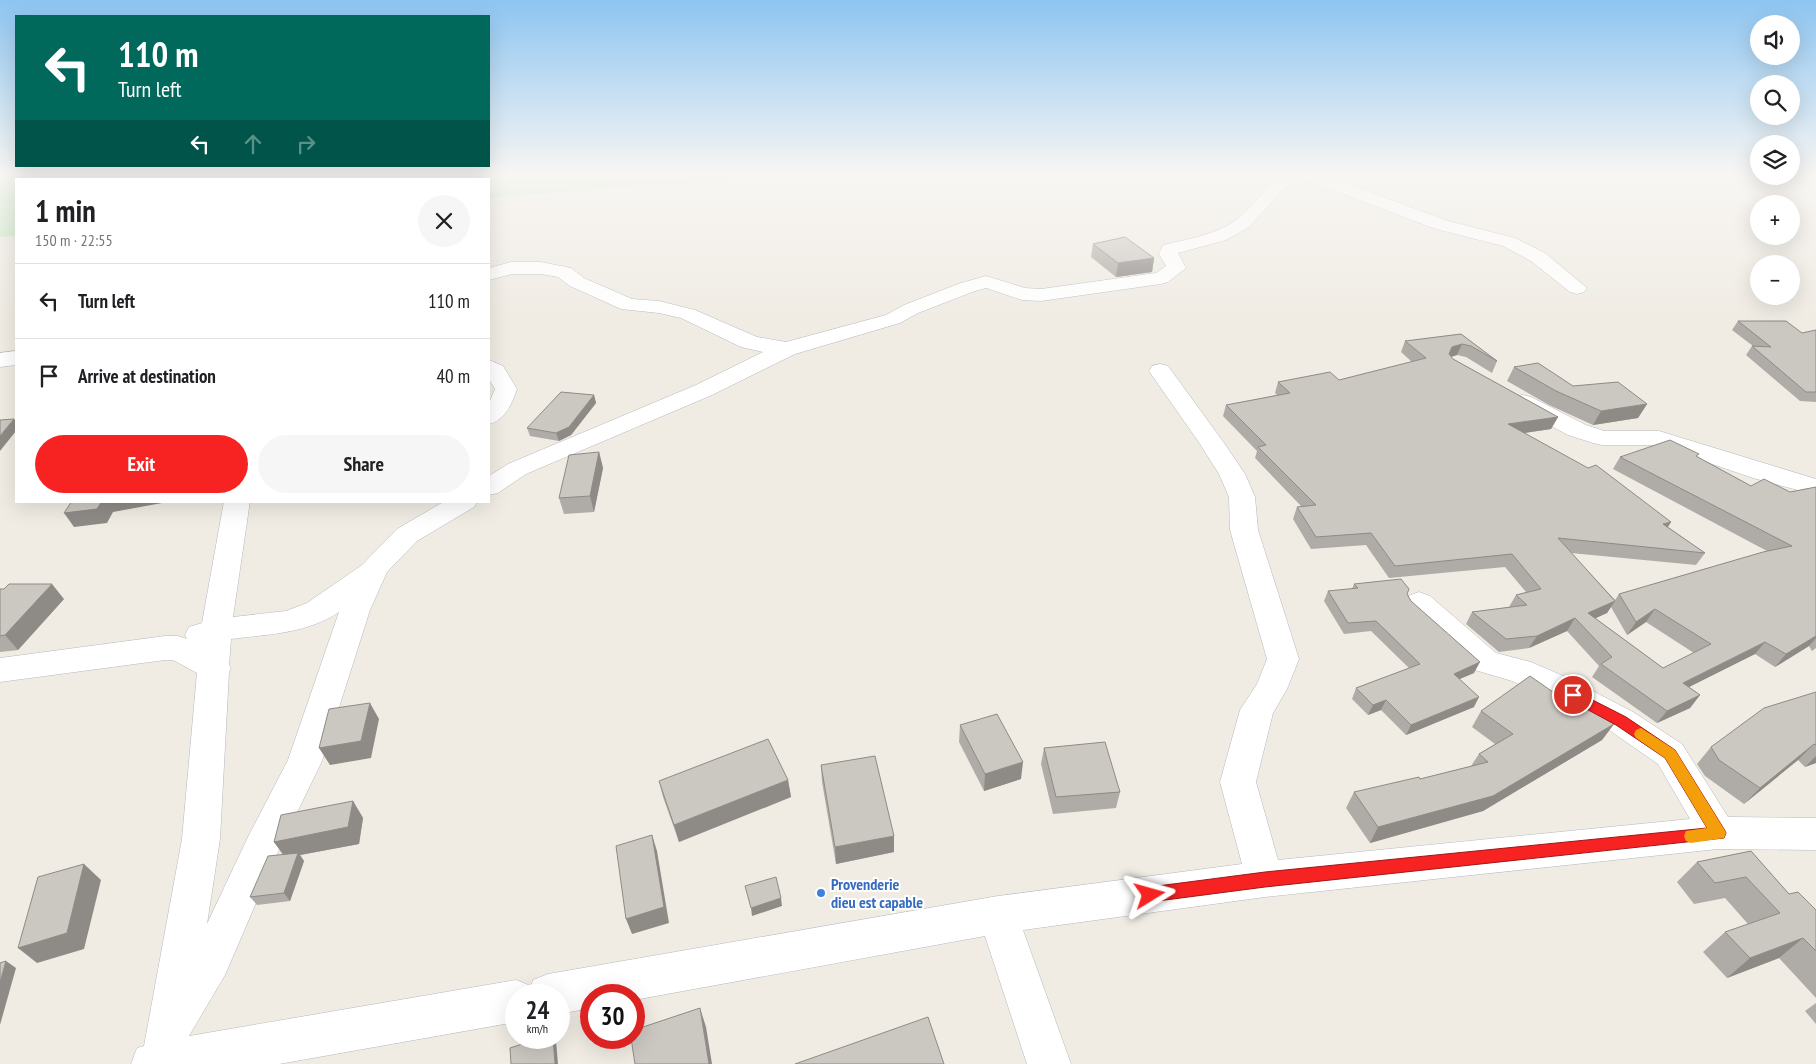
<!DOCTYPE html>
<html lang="en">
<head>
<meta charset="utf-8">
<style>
  body { margin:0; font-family:"PT Sans Narrow",sans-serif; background:#f6f6f6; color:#202124; height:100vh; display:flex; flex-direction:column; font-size:19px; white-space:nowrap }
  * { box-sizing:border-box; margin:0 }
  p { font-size:16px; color:#757577 }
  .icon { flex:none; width:28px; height:28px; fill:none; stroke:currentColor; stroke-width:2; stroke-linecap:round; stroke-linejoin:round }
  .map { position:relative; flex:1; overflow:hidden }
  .details { position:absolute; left:15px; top:178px; width:475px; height:325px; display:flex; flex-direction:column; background:#fff; border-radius:0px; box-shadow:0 5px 20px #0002 }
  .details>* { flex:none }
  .top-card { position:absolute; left:15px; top:15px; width:475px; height:152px; border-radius:0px; box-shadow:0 5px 20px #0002; background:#00695c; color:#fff; overflow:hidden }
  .buttons { position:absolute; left:1750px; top:15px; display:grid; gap:10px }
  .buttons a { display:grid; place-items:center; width:50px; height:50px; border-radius:50%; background:#fff; box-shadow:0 5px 20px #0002; font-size:25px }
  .speed { position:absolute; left:505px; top:984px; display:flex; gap:10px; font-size:25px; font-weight:700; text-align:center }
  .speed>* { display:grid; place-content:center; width:65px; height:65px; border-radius:50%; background:#fff; box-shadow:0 5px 20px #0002; line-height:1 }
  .speed small { font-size:12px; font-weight:400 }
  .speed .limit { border:8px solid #d22; background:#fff; color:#111 }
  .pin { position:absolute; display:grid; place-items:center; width:42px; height:42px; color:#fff; margin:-21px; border:2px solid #fff; border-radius:50%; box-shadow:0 1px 5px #0007 }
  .me { position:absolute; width:55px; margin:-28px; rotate:82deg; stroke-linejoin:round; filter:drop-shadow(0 0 4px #0008) }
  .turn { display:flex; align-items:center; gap:18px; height:105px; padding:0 20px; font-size:22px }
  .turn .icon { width:65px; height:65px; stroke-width:2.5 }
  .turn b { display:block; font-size:35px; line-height:42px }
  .lanes { display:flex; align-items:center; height:48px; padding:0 20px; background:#0003; justify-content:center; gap:25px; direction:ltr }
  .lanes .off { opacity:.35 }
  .round { display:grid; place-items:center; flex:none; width:52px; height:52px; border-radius:26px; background:#f6f6f6 }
  .head { display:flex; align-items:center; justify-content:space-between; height:85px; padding:0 20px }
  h1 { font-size:30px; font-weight:700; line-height:38px }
  .cta { display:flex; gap:10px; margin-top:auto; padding:10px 20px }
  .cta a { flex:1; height:58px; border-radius:30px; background:#f72323; color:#fff; font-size:20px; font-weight:700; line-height:58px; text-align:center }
  .cta a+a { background:#f6f6f6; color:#202124 }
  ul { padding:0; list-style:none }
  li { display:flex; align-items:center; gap:15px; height:75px; padding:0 20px; border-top:1px solid #e0e0e0 }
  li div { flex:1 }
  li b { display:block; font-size:19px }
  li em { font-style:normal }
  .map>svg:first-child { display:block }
  .green { fill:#c2e9bf }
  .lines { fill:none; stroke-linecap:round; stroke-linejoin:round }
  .street-casing { stroke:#b5b8bc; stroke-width:1 }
  .street { fill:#fff; fill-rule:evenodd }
  .wall { fill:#afaba6; fill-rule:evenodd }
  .shaded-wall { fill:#8e8b87 }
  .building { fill:#cbc7c1; stroke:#8e8b87 }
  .route { fill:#f72323; stroke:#a11717 }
  .slow { fill:#f59e0b }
  .shop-dot { fill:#3f7fe0; stroke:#fff; stroke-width:2 }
  .labels { text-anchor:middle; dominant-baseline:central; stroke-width:4; stroke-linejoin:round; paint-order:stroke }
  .near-shop-label { font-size:16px; font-weight:bold; fill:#366cbe; stroke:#fff; text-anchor:start }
</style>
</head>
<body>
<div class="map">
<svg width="1816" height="1064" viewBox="0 0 1816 1064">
  <rect width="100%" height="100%" fill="#f0ece4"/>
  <path class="green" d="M0 173H854L622 187 489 198V179H16V236L0 237Z"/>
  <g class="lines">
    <g class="street-casing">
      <g id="street">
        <path d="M1283 173H1319L1448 221 1515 238 1545 253 1587 288 1584 292 1577 294 1570 292 1531 261 1503 246 1436 229 1298 177 1280 193 1249 227 1226 240 1178 253 1186 268 1168 282 1161 284 1041 301 1022 300 986 288 975 291 918 313 900 323 795 354 712 395 526 474 498 493 489 495V476L508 464 696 385 763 352 741 347 681 318 659 313 621 309 570 286 558 277 541 274H512L489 280V268L511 262H541L571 268 584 278 632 299 659 301 695 310 757 337 786 342 886 315 904 305 961 283 986 276 1025 288 1041 289 1156 273 1166 266 1159 254 1163 245C1188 239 1215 235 1236 220 1251 209 1266 187 1283 173Z"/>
        <path d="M16 351V365L0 367V353Z"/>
        <path d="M489 360 503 366 517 389C512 404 505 420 489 424V403L495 389 489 379Z"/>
        <path d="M1160 364 1168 366 1224 443 1245 474 1255 497 1258 530 1299 659 1287 689 1273 713 1256 782 1278 860 1690 819 1658 764 1609 730 1546 696 1512 681 1475 670 1408 610 1404 603 1408 596 1419 592 1430 596 1496 653 1531 662 1568 678 1633 712 1682 744 1728 817 1816 818V850L1718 849 1265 897 1023 930 1071 1064H1027L985 936 634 1000V995H591V1008L559 1014V995H516V1022L279 1064H131L137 1048 144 1046 182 839 197 673 173 660H165L0 682V658L165 636H178L187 639 185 635 189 627 202 623 224 501H250L233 617 286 611 307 603 362 565 397 529 445 501H478L474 507 417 541 387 572 370 610 322 761 277 854 225 975 189 1036 516 980 531 986 533 980 548 974 998 896 1242 864 1220 782 1240 710 1257 684 1267 659 1230 530 1229 497 1219 474 1200 444 1149 371 1152 366ZM339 612 288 760 248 837 207 924 220 839 229 672 231 668 229 665 231 639C269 634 306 634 339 612Z"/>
        <path d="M1523 395 1531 397 1586 425 1604 431H1659L1816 479V495L1753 478 1657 445H1602L1593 443 1568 435 1515 407 1511 402 1515 397Z"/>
      </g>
    </g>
    <use href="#street" class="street"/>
  </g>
  <g class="wall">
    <path d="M1093 244 1154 258 1152 272 1116 277 1091 257Z"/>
    <path d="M1738 321 1802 333 1816 330V402L1800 401 1746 355 1752 346H1753L1732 330Z"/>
    <path d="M1461 334 1497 361 1492 373 1466 357 1457 355 1451 357 1453 359 1558 417 1551 429 1524 433 1671 522 1668 527 1705 553 1696 565 1571 553 1615 600 1619 594 1767 551 1613 469 1620 457H1697L1751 486 1790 492 1816 487V648L1812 651 1809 646 1775 667 1755 654 1689 687 1700 695 1690 708 1657 723 1592 677 1599 666 1567 631 1529 648 1499 652 1466 624 1472 612 1509 607 1516 595 1526 592 1505 567 1389 578 1366 545 1311 549 1293 519 1297 507 1301 506 1255 458 1257 451 1223 416 1226 405 1277 395 1275 393 1278 382 1339 380 1412 362 1401 352 1405 341ZM1611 607 1627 635 1646 622 1694 653 1663 668 1595 618 1607 613Z"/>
    <path d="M1514 367 1573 386 1647 404 1638 418 1593 425 1549 405 1507 381Z"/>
    <path d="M594 395 596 403 571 435 559 441 530 436 527 428Z"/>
    <path d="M599 452 603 468 594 512 564 514 559 498Z"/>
    <path d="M1354 584 1407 594 1411 601 1474 673 1459 679 1474 707 1406 735 1381 710 1368 715 1352 699 1356 688 1409 668 1371 631 1344 634 1324 601 1328 591 1352 589Z"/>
    <path d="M0 589H4L64 599 18 650 0 652Z"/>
    <path d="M1553 692 1614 724 1602 740 1483 811 1370 843 1346 808 1354 792 1420 779 1471 766 1479 754 1495 744 1472 727 1481 711Z"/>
    <path d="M1816 692V763L1805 767 1798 760 1744 804 1705 776 1697 764 1711 747Z"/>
    <path d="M960 725 1021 779 984 791 959 742Z"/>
    <path d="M1044 748 1120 792 1116 808 1053 814 1041 764Z"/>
    <path d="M821 765 894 852 836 864 822 782Z"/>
    <path d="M788 780 791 797 679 842 663 797 659 781Z"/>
    <path d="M353 801 363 818 359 844 300 855 304 861 290 901 257 905 250 897 283 855 274 842Z"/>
    <path d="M1751 851 1789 894 1816 910V998L1779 958 1727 978 1703 952 1725 932 1748 924 1725 898 1694 904 1677 882 1697 862Z"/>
    <path d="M1816 1003V1024L1805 1011Z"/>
  </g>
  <g class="shaded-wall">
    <path d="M1154 258 1152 272 1116 277 1118 263Z"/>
    <path d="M1462 344 1457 355 1447 358 1452 347Z"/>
    <path d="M594 395 596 403 571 435 559 441 556 433Z"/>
    <path d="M1647 404 1638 418 1593 425 1601 411Z"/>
    <path d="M1558 417 1551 429 1503 436 1508 424Z"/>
    <path d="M14 419 16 421V431L0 451V436Z"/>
    <path d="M599 452 603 468 594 512 590 496Z"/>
    <path d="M102 501H173L113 512 107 523 74 527 64 513Z"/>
    <path d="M1671 522 1663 534V524Z"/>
    <path d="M52 584 64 599 18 650 5 635Z"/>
    <path d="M1615 601 1607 613 1581 625 1588 613Z"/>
    <path d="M1655 609 1646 622 1627 635 1636 622Z"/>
    <path d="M1575 618 1567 631 1529 648 1537 636Z"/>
    <path d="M1816 636V638L1809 646 1775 667 1786 654Z"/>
    <path d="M1765 642 1755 654 1673 695 1683 683Z"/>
    <path d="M1480 662 1474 673 1448 684 1454 674Z"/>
    <path d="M1700 695 1690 708 1657 723 1667 711Z"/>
    <path d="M1479 697 1474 707 1406 735 1411 725Z"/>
    <path d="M1386 700 1381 710 1368 715 1373 705Z"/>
    <path d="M370 703 379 719 371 758 330 765 319 748Z"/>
    <path d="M1614 724 1602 740 1483 811 1370 843 1378 827Z"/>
    <path d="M1814 744 1798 760 1744 804 1760 788Z"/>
    <path d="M1816 756V763L1805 767Z"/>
    <path d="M1023 762 1021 779 984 791 985 774Z"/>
    <path d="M788 780 791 797 679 842 674 825Z"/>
    <path d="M353 801 363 818 359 844 300 855 304 861 290 901 284 893 286 858 274 842Z"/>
    <path d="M652 835 657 851 669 923 632 934 626 919Z"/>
    <path d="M894 836V852L836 864 835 847Z"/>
    <path d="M84 864 101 880 84 949 37 963 18 948Z"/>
    <path d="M781 898 782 906 752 916 751 908Z"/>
    <path d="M1803 938 1779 958 1727 978 1750 958Z"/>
    <path d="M6 961 16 968 0 1025V982Z"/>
    <path d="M700 1008 706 1027 712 1064H709Z"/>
    <path d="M553 1038H554L556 1041 558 1064H555Z"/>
  </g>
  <g class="building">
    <path d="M1125 237 1154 258 1118 263 1093 244Z"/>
    <path d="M1738 321H1786L1802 333 1816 330V392H1806L1752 346 1771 347Z"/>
    <path d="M1461 334 1497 361 1471 346 1462 344 1452 347 1449 354 1453 359 1558 417 1508 424 1588 468 1596 465 1671 522 1663 524 1705 553 1558 538 1615 601 1588 613 1663 668 1711 644 1655 609 1636 622 1619 594 1763 552 1792 546 1620 457 1670 440 1699 454 1696 456 1751 486 1764 479 1790 492 1816 487V636L1786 654 1765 642 1683 683 1700 695 1667 711 1601 664 1612 657 1575 618 1537 636 1506 639 1472 612 1527 605 1516 595 1541 589 1512 554 1395 566 1371 533 1316 537 1297 507 1316 505 1258 447 1266 445 1226 405 1290 393 1278 382 1330 372 1339 380 1426 358 1405 341Z"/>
    <path d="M1538 363 1573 386 1618 382 1647 404 1601 411 1556 391 1514 367Z"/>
    <path d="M561 392 594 395 569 427 556 433 527 428Z"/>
    <path d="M14 419 0 436V420Z"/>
    <path d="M599 452 590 496 559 498 569 455Z"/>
    <path d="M72 501H102L97 509 64 513Z"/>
    <path d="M1401 579 1409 589 1407 594 1411 601 1480 662 1454 674 1479 697 1411 725 1386 700 1373 705 1356 688 1420 664 1376 621 1348 623 1328 591 1358 588 1354 584Z"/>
    <path d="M9 584H52L5 635 0 636V589H4Z"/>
    <path d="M1530 676 1553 692 1564 686 1614 724 1493 796 1378 827 1354 792 1419 777 1420 779 1488 762 1479 754 1513 734 1481 711Z"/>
    <path d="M1816 692V745L1814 744 1760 788 1719 760 1711 747 1764 708Z"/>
    <path d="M370 703 361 741 319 748 329 709Z"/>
    <path d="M997 714 1023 762 985 774 960 725Z"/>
    <path d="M768 739 788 780 674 825 659 781Z"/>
    <path d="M1105 742 1120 792 1056 797 1044 748Z"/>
    <path d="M875 756 894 836 835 847 821 765Z"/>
    <path d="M353 801 348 827 274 842 281 815Z"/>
    <path d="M652 835 664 907 626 919 616 846Z"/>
    <path d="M1751 851 1789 894 1798 892 1816 910V951L1803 938 1750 958 1725 932 1780 913 1746 877 1715 883 1697 862Z"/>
    <path d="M298 853 284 893 250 897 268 856Z"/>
    <path d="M84 864 67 933 18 948 38 877Z"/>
    <path d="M776 877 781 898 751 908 745 886Z"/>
    <path d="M6 961 0 982V963Z"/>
    <path d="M700 1008 709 1064H635L631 1038H634V1030Z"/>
    <path d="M928 1017 944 1064H795Z"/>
    <path d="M541 1038H553L555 1064H511L510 1048Z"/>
  </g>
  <linearGradient id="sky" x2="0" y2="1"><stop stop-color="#8dc5f1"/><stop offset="0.54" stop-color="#f8f6f3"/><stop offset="1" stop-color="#f8f6f3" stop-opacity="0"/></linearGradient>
  <rect width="1816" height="322" fill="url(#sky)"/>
  <path class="route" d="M1573 690 1626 717 1675 750 1724 829 1726 833 1724 838 1265 887 1150 902 1145 900 1142 895 1145 890 1150 887 1265 872 1707 828 1665 758 1616 725 1568 699 1566 695 1568 691Z"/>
  <path class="slow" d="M1641 728 1675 750 1724 829 1726 833 1724 838 1691 843 1686 841 1684 836 1686 831 1707 828 1665 758 1636 738 1634 734 1636 730Z"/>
  <circle class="shop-dot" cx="821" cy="893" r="5"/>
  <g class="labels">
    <g class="near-shop-label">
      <text x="831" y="884">Provenderie<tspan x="831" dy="18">dieu est capable</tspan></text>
    </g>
  </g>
</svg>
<div class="buttons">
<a><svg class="icon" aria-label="sound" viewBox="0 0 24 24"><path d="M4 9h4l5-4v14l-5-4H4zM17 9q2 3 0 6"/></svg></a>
<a><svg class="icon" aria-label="search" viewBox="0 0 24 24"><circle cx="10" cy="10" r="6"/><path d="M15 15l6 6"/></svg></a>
<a><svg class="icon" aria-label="layers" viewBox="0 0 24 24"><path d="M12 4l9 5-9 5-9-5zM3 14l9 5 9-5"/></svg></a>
<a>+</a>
<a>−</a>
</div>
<div class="speed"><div>24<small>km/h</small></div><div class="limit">30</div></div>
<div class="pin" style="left:1573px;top:695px;background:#d93025"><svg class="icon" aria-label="arrive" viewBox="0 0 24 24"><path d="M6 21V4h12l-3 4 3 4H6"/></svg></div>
<svg class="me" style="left:1150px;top:895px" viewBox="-20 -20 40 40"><path d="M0-17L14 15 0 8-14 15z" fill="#f72323" stroke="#fff" stroke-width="4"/></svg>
<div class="top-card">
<div class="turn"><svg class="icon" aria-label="left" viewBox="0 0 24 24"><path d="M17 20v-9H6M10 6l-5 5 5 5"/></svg><div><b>110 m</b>Turn left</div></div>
<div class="lanes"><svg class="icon" aria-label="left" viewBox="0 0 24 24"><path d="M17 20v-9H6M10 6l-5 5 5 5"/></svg><svg class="icon off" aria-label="ahead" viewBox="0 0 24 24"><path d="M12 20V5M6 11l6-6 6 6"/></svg><svg class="icon off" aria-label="right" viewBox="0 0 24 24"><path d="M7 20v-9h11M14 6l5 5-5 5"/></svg></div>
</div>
<section class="details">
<div class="head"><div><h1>1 min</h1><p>150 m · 22:55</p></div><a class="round"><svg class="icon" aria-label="close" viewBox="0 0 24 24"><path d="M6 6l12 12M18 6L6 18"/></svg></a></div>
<ul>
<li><svg class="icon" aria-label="left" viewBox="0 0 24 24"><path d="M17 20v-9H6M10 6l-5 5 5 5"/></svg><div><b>Turn left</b></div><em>110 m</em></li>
<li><svg class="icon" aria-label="arrive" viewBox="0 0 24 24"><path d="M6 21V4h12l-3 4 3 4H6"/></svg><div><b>Arrive at destination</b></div><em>40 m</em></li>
</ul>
<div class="cta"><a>Exit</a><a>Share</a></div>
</section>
</div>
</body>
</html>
